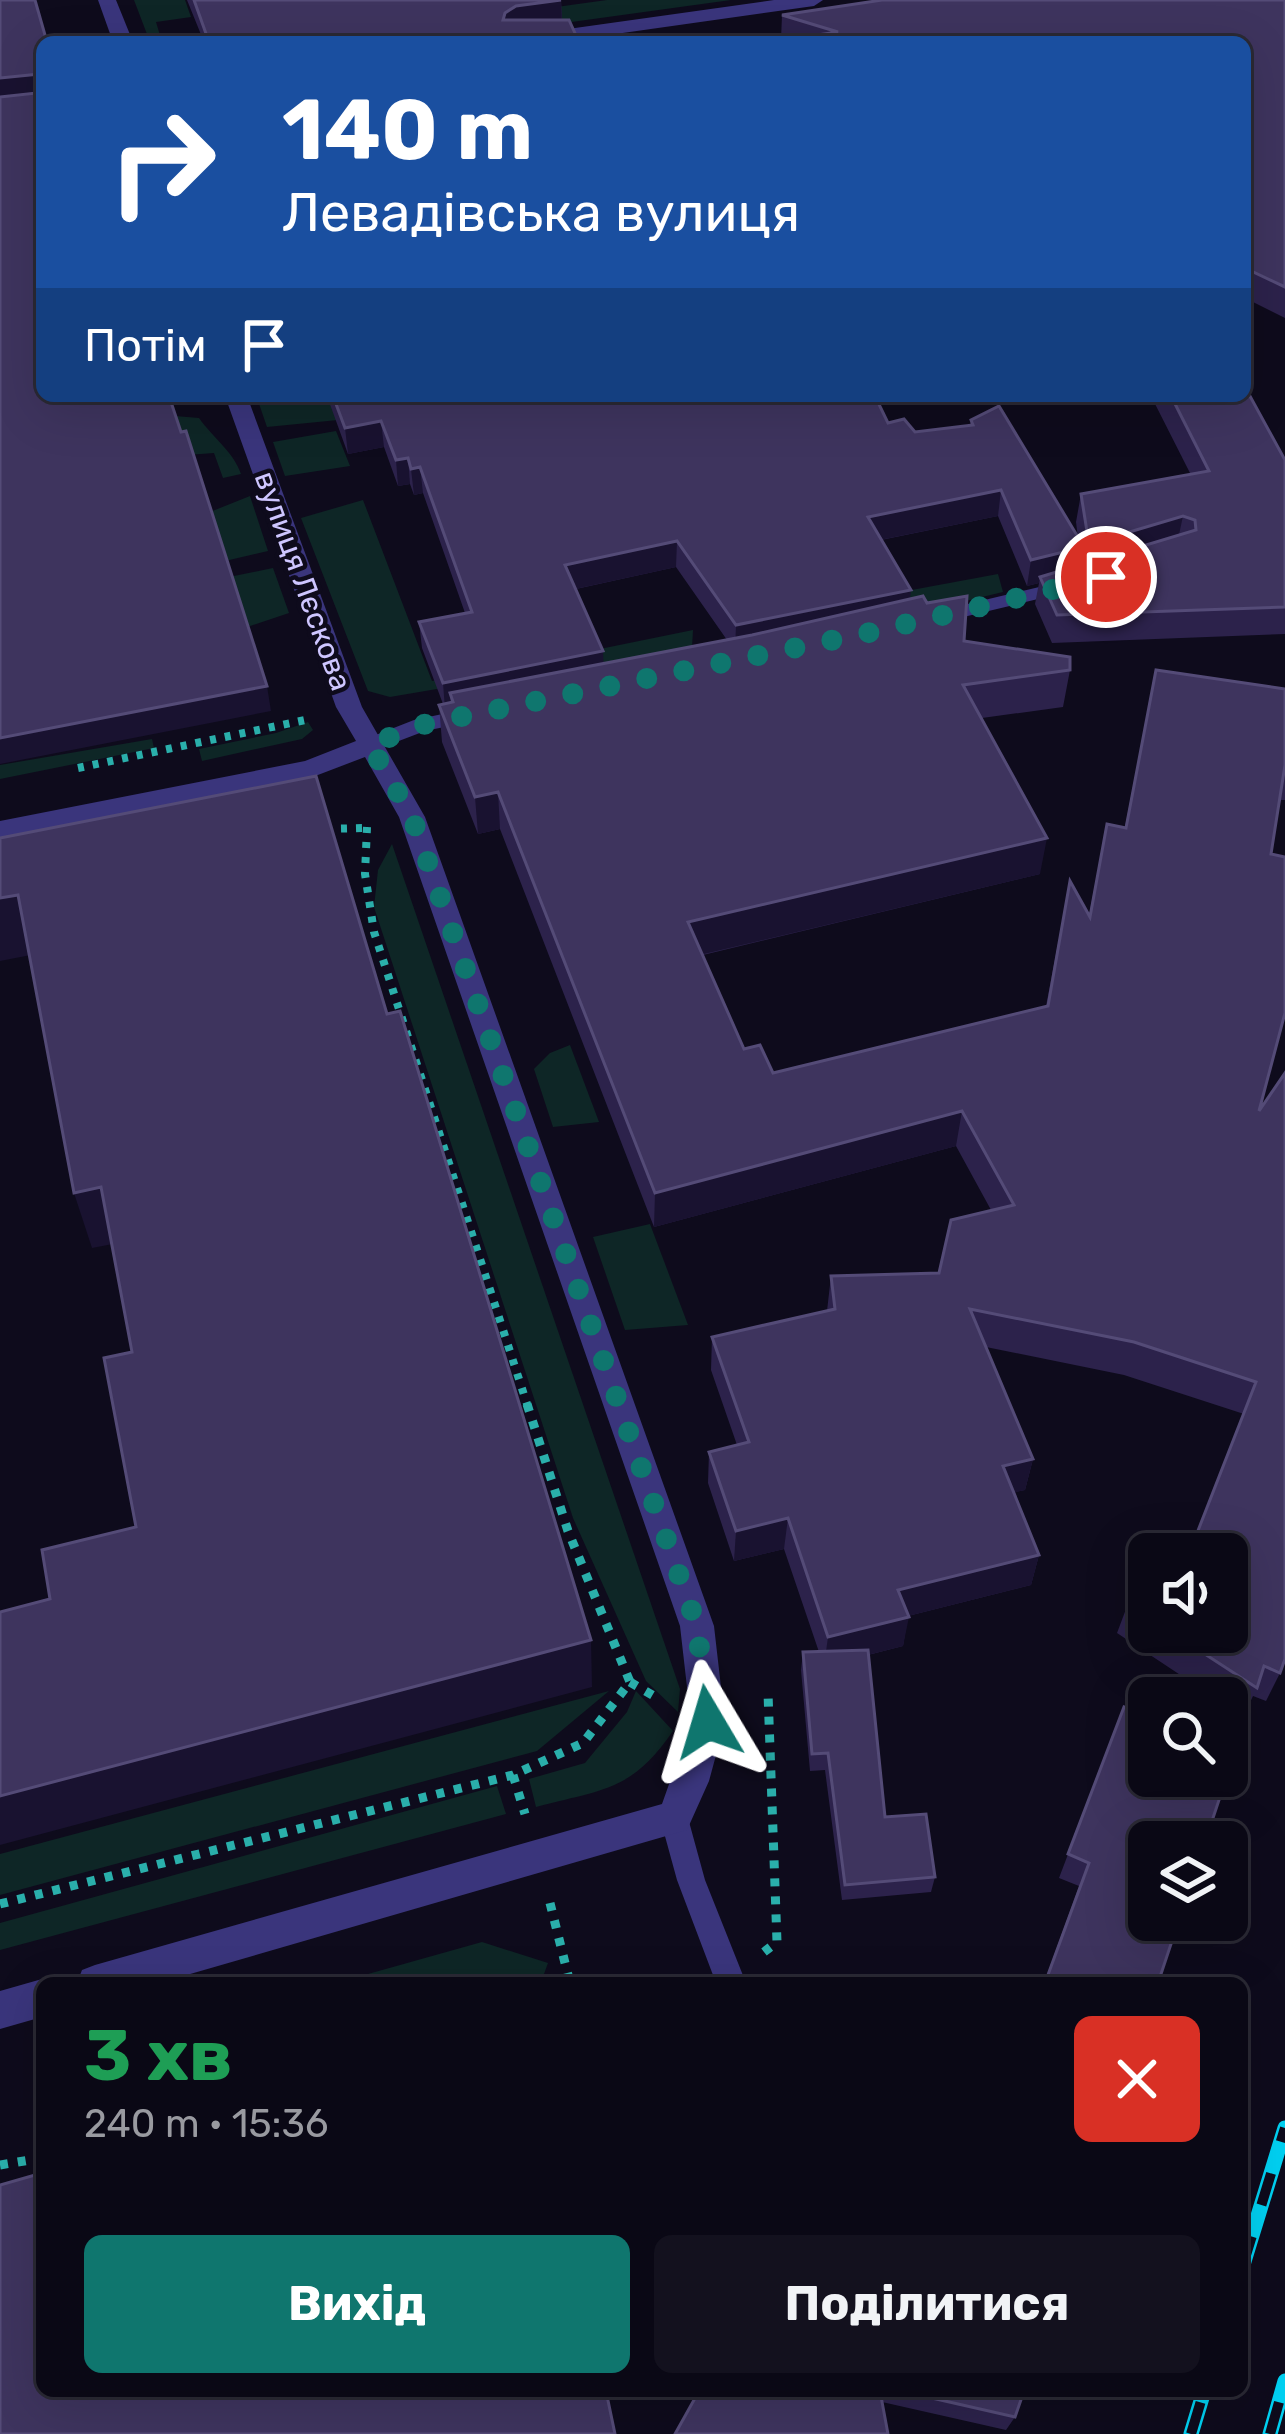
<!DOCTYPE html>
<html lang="uk">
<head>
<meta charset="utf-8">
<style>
  body { margin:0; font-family:Rubik,sans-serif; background:#13111e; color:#f1f3f6; height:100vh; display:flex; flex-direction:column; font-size:45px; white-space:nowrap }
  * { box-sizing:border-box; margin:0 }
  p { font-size:39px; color:#999aa0 }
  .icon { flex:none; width:66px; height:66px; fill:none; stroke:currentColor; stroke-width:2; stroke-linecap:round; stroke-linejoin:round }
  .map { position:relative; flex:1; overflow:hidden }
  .sheet { position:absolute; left:36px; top:1977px; width:1212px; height:420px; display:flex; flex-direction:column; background:#0a0815; border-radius:18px; box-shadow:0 12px 48px #0002,0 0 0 3px #2a2934 }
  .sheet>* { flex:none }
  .banner { position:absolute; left:36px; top:36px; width:1215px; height:366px; border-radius:18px; box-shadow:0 12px 48px #0002,0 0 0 3px #2a2934; background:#1a4fa0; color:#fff; overflow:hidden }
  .tools { position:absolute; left:1128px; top:1533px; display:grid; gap:24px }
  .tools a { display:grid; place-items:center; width:120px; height:120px; border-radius:18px; background:#0a0815; box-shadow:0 12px 48px #0002,0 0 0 3px #2a2934; font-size:60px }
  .pin { position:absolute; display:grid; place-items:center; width:102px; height:102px; color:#fff; margin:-51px; border:6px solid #fff; border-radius:50%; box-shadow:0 3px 12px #0007 }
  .me { position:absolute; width:132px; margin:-66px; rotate:353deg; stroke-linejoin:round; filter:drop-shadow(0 0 9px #0008) }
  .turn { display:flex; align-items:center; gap:42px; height:252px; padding:0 48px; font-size:54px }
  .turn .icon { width:156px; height:156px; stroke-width:2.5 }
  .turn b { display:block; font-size:84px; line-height:102px }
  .then { display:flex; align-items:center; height:114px; padding:0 48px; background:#0003; gap:24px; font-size:45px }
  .round { display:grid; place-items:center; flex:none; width:126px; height:126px; border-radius:18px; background:#13111e }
  .overview { display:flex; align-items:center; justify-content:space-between; height:204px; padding:0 48px }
  h1 { font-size:72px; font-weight:700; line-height:90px; color:#1e9e55 }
  .button { display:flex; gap:24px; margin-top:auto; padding:24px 48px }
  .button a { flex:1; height:138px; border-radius:18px; background:#0f766e; color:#fff; font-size:48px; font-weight:700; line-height:138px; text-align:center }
  .button a+a { background:#13111e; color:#f1f3f6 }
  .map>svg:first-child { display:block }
  .green { fill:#0e2626 }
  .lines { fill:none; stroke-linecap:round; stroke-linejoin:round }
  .path-far1 { stroke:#2aafab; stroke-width:8; stroke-dasharray:6 9; stroke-linecap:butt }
  .path { stroke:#2aafab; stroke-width:9; stroke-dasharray:8 10; stroke-linecap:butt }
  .service { fill:#3a357c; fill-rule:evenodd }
  .minor { fill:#3a357c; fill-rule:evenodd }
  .rail-casing { stroke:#00d0f1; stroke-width:15 }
  .rail { stroke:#0e0b1c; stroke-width:10; stroke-dasharray:33; stroke-linecap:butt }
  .wall { fill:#2c224b; fill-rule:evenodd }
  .shaded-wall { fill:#191230 }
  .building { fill:#3e345e; stroke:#544b77; stroke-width:3 }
  .route { stroke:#0f766e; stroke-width:21; stroke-dasharray:0 37.8 }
  .labels { text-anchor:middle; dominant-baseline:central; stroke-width:9; stroke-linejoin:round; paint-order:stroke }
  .street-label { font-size:30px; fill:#cec6ff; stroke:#0e0b1c }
</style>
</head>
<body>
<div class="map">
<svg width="1285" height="2434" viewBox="0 0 1285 2434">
  <rect width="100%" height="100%" fill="#0e0b1c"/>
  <g class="green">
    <path d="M134 0H185L191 17 156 22 162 42H150Z"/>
    <path d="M607 0H731L528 28 520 12Z"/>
    <path d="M330 396 338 420 267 427 257 398Z"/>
    <path d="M175 416 199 418C213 438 233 451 241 474L223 478 214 453 187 455Z"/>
    <path d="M336 431 350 466 285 476 273 442Z"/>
    <path d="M250 496 268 551 225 561 205 514Z"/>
    <path d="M363 500 432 681 513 665V676L390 697 368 691 301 518Z"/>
    <path d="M273 568 289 613 247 627 229 577Z"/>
    <path d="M998 574 1003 592 907 615 863 599Z"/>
    <path d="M693 630 692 648 559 685 541 661Z"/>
    <path d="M308 722 313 730 302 739 202 761 199 749 276 733Z"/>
    <path d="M152 739 154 748 0 779V765Z"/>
    <path d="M392 844 680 1689 678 1712 646 1681 573 1518 374 907 378 870Z"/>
    <path d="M570 1045 599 1122 553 1127 534 1069 550 1053Z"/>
    <path d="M650 1224 688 1325 625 1330 593 1237Z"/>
    <path d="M609 1691 537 1751 0 1895V1854Z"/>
    <path d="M636 1691 673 1731C631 1792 603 1789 536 1807L529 1779 585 1763 627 1712Z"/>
    <path d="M497 1786 506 1814 0 1950V1923Z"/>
    <path d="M482 1942 548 1963 541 1982 336 1983Z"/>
  </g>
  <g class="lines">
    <g class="path-far1">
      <path d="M78 768 310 719"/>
      <path d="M367 827 365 874 374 932 528 1407"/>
      <path d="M326 829 365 828"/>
    </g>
    <g class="path">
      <path d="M630 1682 654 1696"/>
      <path d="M513 1775 525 1814"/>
      <path d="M550 1903 570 1983"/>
      <path d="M0 1904 513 1775 583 1743 630 1682 568 1531 527 1404"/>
      <path d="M764 1952 777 1942 768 1693"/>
      <path d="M0 2165 42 2158"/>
    </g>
    <g class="service">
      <path d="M1069 580 1079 586 1076 590 934 624 924 618 934 612Z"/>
      <path d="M471 708 481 715 478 720 425 731 370 752 360 745 363 740 414 720Z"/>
      <path d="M674 1804 684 1808 688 1818 705 1880 746 1983H716L677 1880 660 1818 664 1808Z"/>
    </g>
    <g class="minor">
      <path d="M98 0H116L133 42H113Z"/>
      <path d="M774 0H823L814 6 559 42H508L518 36Z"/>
      <path d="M225 396H247L362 707 425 817 714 1626 725 1722 709 1781 687 1830 159 1983H77L82 1970 95 1965 662 1804 691 1722 680 1626 399 817 365 757 310 778 0 839V821L305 761 356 741 336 707Z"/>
      <path d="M42 1979 51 1983H42V2017L0 2029V1991Z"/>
    </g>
    <g class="rail-casing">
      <g id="rail">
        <path d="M1242 2268 1285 2128"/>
        <path d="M1191 2434 1204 2391"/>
        <path d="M1270 2434 1285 2381"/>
      </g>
    </g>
    <use href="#rail" class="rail"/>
  </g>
  <g class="wall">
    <path d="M187 0H561L562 20 579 42H204Z"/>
    <path d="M1285 0V318L1245 298V42L781 40 782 15Z"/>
    <path d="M327 396H875L888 423 915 432 970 425 971 420 1078 538 1076 522 1081 494 1191 475 1151 396H1245L1285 460V634L1052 643 1035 604 1039 583 1027 586 998 516 881 540 910 599 927 603 964 641 1070 670 1063 707 982 718 1040 874 703 955 744 1049 773 1073 1046 1006 1070 881 1089 915 1107 824 1125 827 1156 670 1285 689V800H1280L1271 854 1259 1111 1280 1673 1266 1701 1253 1696 1243 1717 1227 1706V1698H1215L1117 1633 1155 1532 1192 1546 1244 1414 1124 1375 986 1347 1033 1459 1025 1490 1014 1492 1039 1555 1031 1585 908 1616 903 1646 868 1655 885 1817 935 1877 931 1892 842 1900 825 1770 810 1771 801 1670 803 1652H819L784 1549 734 1561 708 1483 709 1452 737 1445 711 1370 712 1337 827 1311 831 1276 939 1273 991 1210 956 1146 654 1227 500 829 478 834 442 742 439 705 443 704 422 648 419 622 465 613 423 493 414 495 410 484 398 486 384 447 348 454ZM676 567 727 640 604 663 576 589ZM1149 1554 1227 1632H1149Z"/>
    <path d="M1124 1707 1158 1983H1044L1079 1886 1059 1878Z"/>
    <path d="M699 2391H1024L1015 2417 1006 2430 882 2402Z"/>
  </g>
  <g class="shaded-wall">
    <path d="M561 0 562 25 503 20 505 13 516 6Z"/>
    <path d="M40 74 42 99 0 104V78Z"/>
    <path d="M381 421 384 447 348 454 345 428Z"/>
    <path d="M408 458 410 484 398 486 396 460Z"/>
    <path d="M420 467 423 493 414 495 411 469Z"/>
    <path d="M1001 490 998 516 865 543 868 517Z"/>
    <path d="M1183 516 1177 544 1084 571 1089 544Z"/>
    <path d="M677 541 676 567 566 591 565 565Z"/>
    <path d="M1084 547 1079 573 1040 577 1039 583 1027 586 1031 560Z"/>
    <path d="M911 590 908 616 735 651 736 625Z"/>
    <path d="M603 651 604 677 450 693 451 707 445 709 443 683Z"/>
    <path d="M267 686 271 711 0 764V738Z"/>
    <path d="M498 792 500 829 478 834 475 797Z"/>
    <path d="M1047 838 1040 874 687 958 688 922Z"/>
    <path d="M18 895 36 954 0 961V898Z"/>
    <path d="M962 1111 956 1146 654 1227 655 1193Z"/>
    <path d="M101 1187 118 1243 92 1248 74 1193Z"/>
    <path d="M1033 1459 1025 1490 995 1497 1003 1466Z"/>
    <path d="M788 1518 784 1549 734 1561 736 1531Z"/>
    <path d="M1039 1555 1031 1585 892 1620 898 1590Z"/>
    <path d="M909 1617 903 1646 824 1666 828 1637Z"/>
    <path d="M591 1640 592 1687 0 1845V1796Z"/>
  </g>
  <g class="building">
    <path d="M0 0H35L47 42H42V396H169L181 432 186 431 267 686 0 738V97L37 93 40 74 0 78Z"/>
    <path d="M194 0H561L516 6 505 13 503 20H569L579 42H209Z"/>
    <path d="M882 0H1285V287L1245 268V42H769L838 32 782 15Z"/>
    <path d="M1245 387 1285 460V607L1057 615 1040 577 1196 530 1195 520 1183 516 1089 544 1081 494 1209 471 1171 396H1245Z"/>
    <path d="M333 396H875L888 423 904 419 915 432 973 425 971 420 999 406 1084 547 1031 560 1001 490 868 517 911 590 736 625 677 541 565 565 603 651 443 683 419 622 472 612 420 467 411 469 408 458 396 460 381 421 345 428Z"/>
    <path d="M923 596 927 603 967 596 964 641 1070 657V670L963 685 1047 838 688 922 744 1049 760 1045 773 1073 1048 1006 1070 881 1090 917 1107 824 1126 828 1156 670 1285 689V765L1271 854 1285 857V1013L1259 1111 1285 1073V1659L1280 1673 1264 1666 1257 1688 1171 1632H1227V1554H1149V1618L1128 1604 1155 1532 1192 1546 1256 1382 1134 1342 970 1309 1033 1459 1003 1466 1039 1555 898 1590 909 1617 828 1637 788 1518 736 1531 709 1452 749 1442 712 1337 835 1309 831 1276 939 1273 951 1220 1014 1205 962 1111 655 1193 498 792 475 797 439 705 453 702 450 693 752 635Z"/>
    <path d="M316 776 387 1014 400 1011 591 1640 0 1796V1612L50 1599 42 1550 136 1527 104 1358 132 1352 101 1187 74 1193 18 895 0 898V838Z"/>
    <path d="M868 1650 885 1817 926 1814 935 1877 845 1885 828 1753 812 1754 803 1652Z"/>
    <path d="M1124 1707 1149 1717V1776H1227L1205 1842H1149V1920H1179L1158 1983H1045L1089 1863 1068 1854Z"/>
    <path d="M1227 1749 1234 1752 1227 1775Z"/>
    <path d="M42 2173V2391H122V2397L146 2391H606L615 2434H0V2185Z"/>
    <path d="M699 2391H880L888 2434H675Z"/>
    <path d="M901 2391H1024L1015 2417Z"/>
  </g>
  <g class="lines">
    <path class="route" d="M708 1722 697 1626 412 817 370 745 421 725 872 632 1106 577"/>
  </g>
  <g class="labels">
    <g class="street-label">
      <text transform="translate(303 581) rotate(70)">вулиця Лєскова</text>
    </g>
  </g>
</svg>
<div class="tools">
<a><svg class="icon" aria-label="sound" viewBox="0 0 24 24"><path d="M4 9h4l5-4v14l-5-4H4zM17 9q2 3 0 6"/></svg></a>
<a><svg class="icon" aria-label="search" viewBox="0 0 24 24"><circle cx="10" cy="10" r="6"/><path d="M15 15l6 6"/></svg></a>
<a><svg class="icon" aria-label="layers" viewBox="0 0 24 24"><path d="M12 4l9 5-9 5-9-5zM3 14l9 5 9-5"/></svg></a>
</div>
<div class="pin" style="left:1106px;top:577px;background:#d93025"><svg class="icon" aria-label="arrive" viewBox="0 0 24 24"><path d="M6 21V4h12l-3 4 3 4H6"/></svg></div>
<svg class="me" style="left:708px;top:1722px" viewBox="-20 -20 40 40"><path d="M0-17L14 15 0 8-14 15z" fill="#0f766e" stroke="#fff" stroke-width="4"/></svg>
<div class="banner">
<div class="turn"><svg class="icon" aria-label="right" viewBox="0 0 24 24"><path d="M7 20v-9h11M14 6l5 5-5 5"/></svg><div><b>140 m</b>Левадівська вулиця</div></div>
<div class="then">Потім<svg class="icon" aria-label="arrive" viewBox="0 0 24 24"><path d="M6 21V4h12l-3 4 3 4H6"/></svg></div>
</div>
<section class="sheet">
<div class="overview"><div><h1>3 хв</h1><p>240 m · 15:36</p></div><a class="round" style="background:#d93025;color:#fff"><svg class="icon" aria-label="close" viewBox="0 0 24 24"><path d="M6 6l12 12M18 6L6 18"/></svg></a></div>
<div class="button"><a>Вихід</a><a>Поділитися</a></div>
</section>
</div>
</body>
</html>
